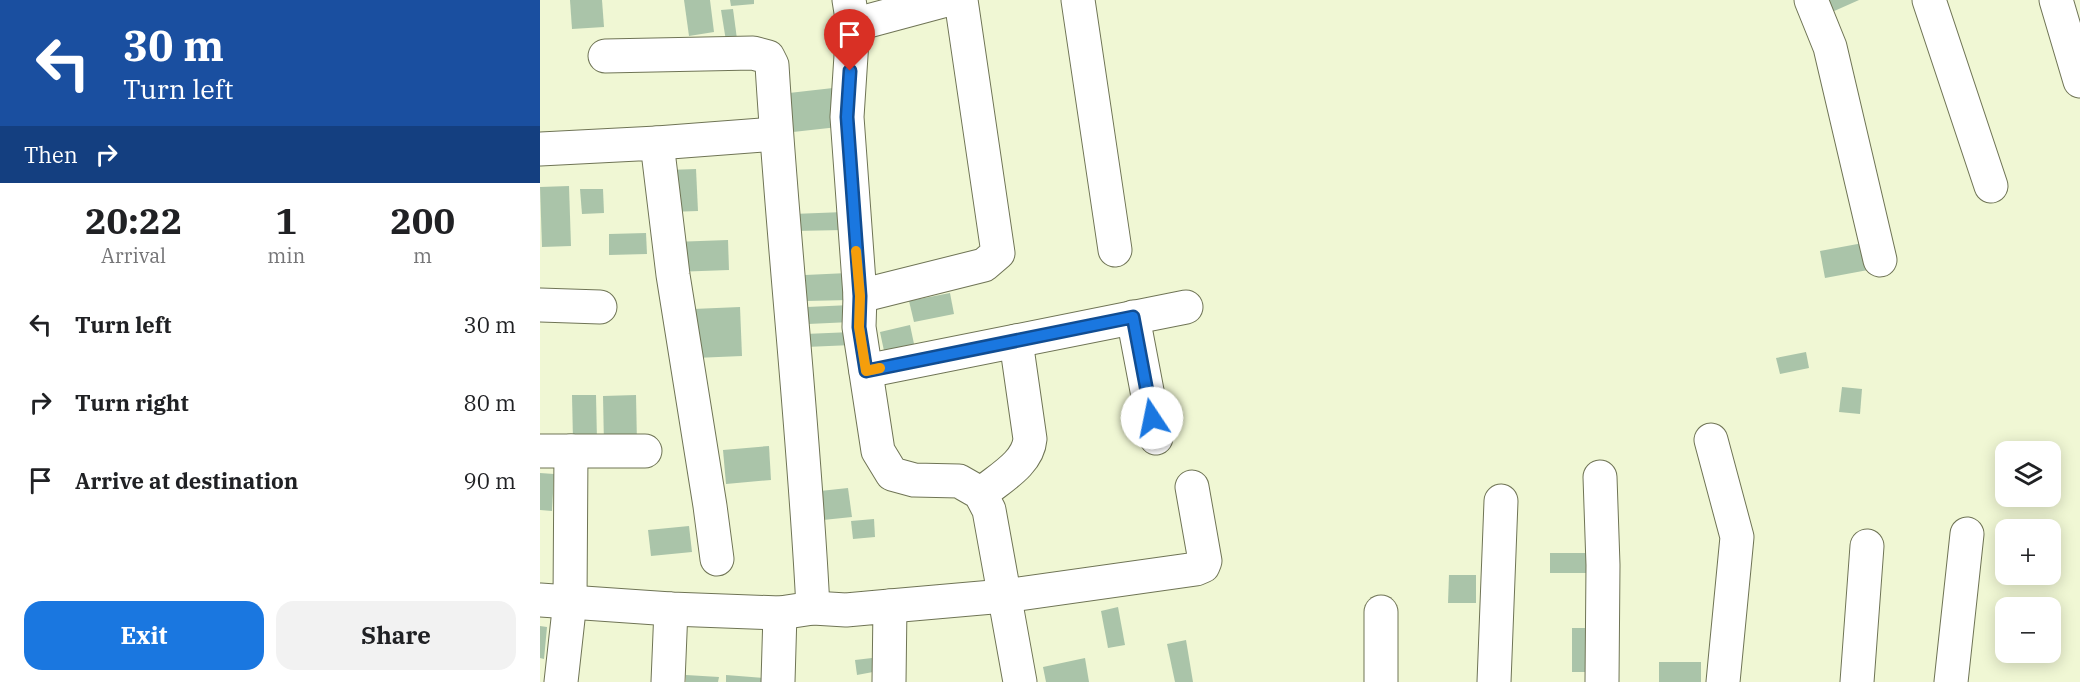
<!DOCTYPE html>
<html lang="en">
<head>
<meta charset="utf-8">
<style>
  body { margin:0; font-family:"IBM Plex Serif",serif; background:#f2f2f2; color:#202124; height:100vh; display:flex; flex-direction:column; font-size:22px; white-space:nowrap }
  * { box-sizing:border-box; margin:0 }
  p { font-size:20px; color:#757577 }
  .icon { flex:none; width:33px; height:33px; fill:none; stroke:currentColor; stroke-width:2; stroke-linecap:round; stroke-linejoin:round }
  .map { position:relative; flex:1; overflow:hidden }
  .details { display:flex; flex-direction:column; background:#fff; width:540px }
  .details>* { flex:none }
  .banner { background:#1a4fa0; color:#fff; overflow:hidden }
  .fabs { position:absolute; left:1455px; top:441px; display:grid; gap:12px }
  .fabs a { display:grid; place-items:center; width:66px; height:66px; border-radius:12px; background:#fff; box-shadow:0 3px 15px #0003; font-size:30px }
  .pin { position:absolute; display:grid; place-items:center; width:51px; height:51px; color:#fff; margin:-62px -26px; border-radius:50% 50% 50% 0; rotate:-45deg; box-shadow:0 0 6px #0007 }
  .pin .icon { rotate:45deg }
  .me { position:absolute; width:66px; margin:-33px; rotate:349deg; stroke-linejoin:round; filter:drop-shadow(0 0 4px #0008) }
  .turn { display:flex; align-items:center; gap:21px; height:126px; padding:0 24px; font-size:27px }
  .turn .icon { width:78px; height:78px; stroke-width:2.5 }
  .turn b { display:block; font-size:42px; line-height:51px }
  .then { display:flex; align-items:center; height:57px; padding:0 24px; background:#0003; gap:12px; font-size:22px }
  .eta { display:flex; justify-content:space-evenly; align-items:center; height:102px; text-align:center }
  .eta b { font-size:36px; font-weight:700; line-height:42px }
  .button { display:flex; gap:12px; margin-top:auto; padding:12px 24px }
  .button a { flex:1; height:69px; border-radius:18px; background:#1a77e0; color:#fff; font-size:24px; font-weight:700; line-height:69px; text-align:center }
  .button a+a { background:#f2f2f2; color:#202124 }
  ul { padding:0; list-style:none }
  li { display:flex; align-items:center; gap:18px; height:78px; padding:0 24px }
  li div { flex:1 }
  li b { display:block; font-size:22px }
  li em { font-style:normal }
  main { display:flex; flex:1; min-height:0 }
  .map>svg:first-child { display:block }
  .building { fill:#aac4a9 }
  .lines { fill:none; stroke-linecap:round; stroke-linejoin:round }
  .minor-casing { stroke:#6f7455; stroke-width:35 }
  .minor { stroke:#fff; stroke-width:33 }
  .route-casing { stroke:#114d92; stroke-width:15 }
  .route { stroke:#1a77e0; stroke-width:10 }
  .slow { stroke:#f59e0b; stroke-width:10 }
</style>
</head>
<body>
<main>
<section class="details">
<div class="banner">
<div class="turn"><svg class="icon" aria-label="left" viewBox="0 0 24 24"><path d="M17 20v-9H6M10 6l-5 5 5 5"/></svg><div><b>30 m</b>Turn left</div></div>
<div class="then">Then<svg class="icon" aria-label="right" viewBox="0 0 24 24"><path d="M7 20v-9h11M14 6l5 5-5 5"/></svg></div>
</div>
<div class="eta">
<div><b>20:22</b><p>Arrival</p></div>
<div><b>1</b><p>min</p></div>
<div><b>200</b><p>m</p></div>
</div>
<ul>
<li><svg class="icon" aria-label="left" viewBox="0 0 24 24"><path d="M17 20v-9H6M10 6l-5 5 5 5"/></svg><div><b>Turn left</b></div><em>30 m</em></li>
<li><svg class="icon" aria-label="right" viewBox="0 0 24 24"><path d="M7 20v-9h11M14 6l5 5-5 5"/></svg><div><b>Turn right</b></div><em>80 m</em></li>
<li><svg class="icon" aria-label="arrive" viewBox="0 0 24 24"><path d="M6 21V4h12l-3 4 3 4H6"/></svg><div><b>Arrive at destination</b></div><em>90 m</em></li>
</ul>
<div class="button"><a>Exit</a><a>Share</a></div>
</section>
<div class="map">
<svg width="1540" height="682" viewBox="0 0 1540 682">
  <rect width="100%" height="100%" fill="#f0f7d4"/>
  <g class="building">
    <path d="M30 0H62L64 27 32 29Z"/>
    <path d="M144 0H170L174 32 149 36Z"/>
    <path d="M190 0H214V4L191 6Z"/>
    <path d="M1276 0H1319L1283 16Z"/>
    <path d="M193 9 197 39 186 41 181 10Z"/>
    <path d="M293 88 298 127 253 132 249 93Z"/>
    <path d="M156 169 158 211 129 212 128 170Z"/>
    <path d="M29 186 31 246 2 247 0 187Z"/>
    <path d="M40 189H63L64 213 42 214Z"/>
    <path d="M304 212V230L254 231 253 214Z"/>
    <path d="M106 233 107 254 69 255V234Z"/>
    <path d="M188 240 189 270 134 272 133 242Z"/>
    <path d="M1323 243 1328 270 1285 278 1280 251Z"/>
    <path d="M308 273 309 300 266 301 265 275Z"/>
    <path d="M410 293 414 314 374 322 369 301Z"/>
    <path d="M311 305V322L268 324 267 307Z"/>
    <path d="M200 307 202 356 155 358 153 309Z"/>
    <path d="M370 325 377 358 347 365 340 332Z"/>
    <path d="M312 332V345L266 347 265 334Z"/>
    <path d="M1266 352 1269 368 1240 374 1236 358Z"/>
    <path d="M1302 387 1322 389 1320 414 1299 412Z"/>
    <path d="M32 395H56L57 441H33Z"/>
    <path d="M96 395 97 444 64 445 63 396Z"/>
    <path d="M229 446 231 480 186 484 183 450Z"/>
    <path d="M0 473 14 474 12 511 0 510Z"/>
    <path d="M308 488 312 517 283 520 280 491Z"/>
    <path d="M334 519 335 537 313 539 311 521Z"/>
    <path d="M149 526 152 552 111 556 108 530Z"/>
    <rect x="1010" y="553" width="41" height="20"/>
    <path d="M909 575H936V603H908Z"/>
    <path d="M578 607 585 645 568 648 561 611Z"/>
    <path d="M0 626 7 627 4 659 0 658Z"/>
    <rect x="1032" y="628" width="21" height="44"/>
    <path d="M646 640 653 682H635L627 644Z"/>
    <path d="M332 658 333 672 317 675 315 660Z"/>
    <path d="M545 658 549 682H506L503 667Z"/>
    <rect x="1119" y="662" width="42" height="20"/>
    <path d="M146 675 179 677 178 682H146Z"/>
    <path d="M186 675 224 678 223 682H186Z"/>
  </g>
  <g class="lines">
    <g class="minor-casing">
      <g id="minor">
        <path d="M309 0 313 25 307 117 320 296 319 327 338 451 352 474 374 480 419 481 440 493 449 510 480 682"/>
        <path d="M538 0 575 250"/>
        <path d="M1271 0 1290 47 1340 260"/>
        <path d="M1389 0 1451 186"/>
        <path d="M1516 0 1540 81"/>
        <path d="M313 25 406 0"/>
        <path d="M117 143 236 134"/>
        <path d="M0 149 117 143 133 275 170 506 177 559"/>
        <path d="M320 296 444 265 458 253 421 0"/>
        <path d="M0 305 60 307"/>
        <path d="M593 317 616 438"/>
        <path d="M326 371 646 307"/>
        <path d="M1171 440 1197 537 1183 682"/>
        <path d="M0 451H31"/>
        <path d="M1060 477 1063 565 1062 682"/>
        <path d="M441 494C458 479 488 464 490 439L476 341"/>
        <path d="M0 600 131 609 240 613 273 608C264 427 243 246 232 65L228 57 213 53 65 56"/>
        <path d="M350 606 464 596 656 569 663 566 665 561 652 487"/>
        <path d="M273 608 306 610 350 606 349 682"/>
        <path d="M841 612V682"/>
        <path d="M21 682 30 601 31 451H105"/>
        <path d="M128 682 131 609"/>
        <path d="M238 682 240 613"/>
        <path d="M954 682 961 501"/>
        <path d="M1317 682 1327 546"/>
        <path d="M1411 682 1427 534"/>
      </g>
    </g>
    <use href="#minor" class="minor"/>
  </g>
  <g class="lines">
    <g class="route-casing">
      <path id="route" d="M310 71 307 117 320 296 319 327 326 371 593 317 612 418"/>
    </g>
    <use href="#route" class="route"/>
    <path class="slow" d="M316 251 320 296 319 327 326 371 340 368"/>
  </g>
</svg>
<div class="fabs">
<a><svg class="icon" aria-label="layers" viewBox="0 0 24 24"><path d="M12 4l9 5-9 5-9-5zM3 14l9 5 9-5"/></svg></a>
<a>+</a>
<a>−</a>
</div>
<div class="pin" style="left:310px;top:71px;background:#d93025"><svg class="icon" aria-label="arrive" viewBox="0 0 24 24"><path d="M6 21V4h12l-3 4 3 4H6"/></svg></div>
<svg class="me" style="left:612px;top:418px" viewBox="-20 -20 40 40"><circle r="19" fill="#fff"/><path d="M0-13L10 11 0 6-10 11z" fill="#1a77e0"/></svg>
</div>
</main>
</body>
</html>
